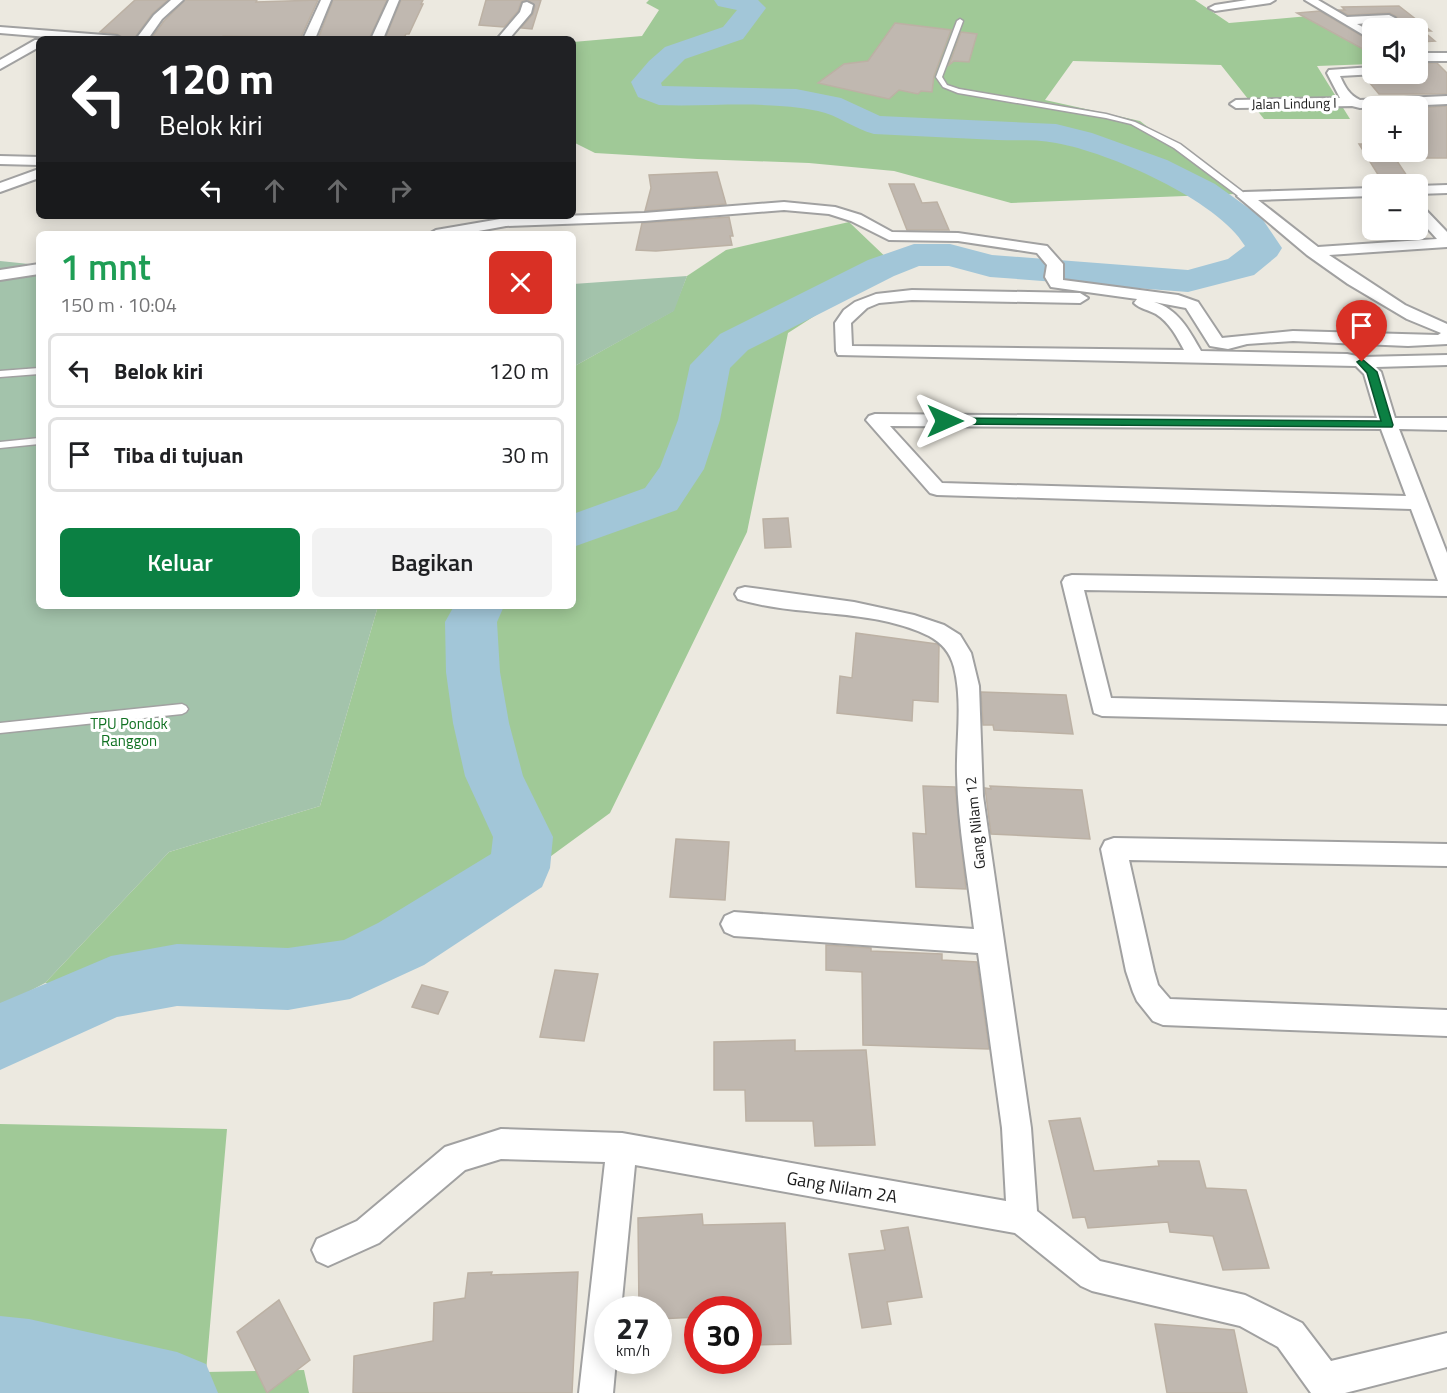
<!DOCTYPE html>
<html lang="id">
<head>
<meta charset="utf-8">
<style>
  body { margin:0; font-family:"Titillium Web",sans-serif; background:#f2f2f2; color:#202124; height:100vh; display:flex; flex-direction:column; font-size:22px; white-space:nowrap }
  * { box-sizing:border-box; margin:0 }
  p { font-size:20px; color:#757577 }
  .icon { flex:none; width:33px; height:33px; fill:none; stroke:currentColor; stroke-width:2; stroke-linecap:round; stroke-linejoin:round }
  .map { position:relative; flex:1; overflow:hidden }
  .drawer { position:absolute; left:36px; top:231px; width:540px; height:378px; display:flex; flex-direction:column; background:#fff; border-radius:9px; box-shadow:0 3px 15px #0003 }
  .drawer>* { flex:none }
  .hud { position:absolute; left:36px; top:36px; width:540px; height:183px; border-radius:9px; box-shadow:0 3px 15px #0003; background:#202124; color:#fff; overflow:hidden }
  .tools { position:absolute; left:1362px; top:18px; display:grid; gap:12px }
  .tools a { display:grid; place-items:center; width:66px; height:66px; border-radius:9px; background:#fff; box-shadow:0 3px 15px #0003; font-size:30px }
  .speed { position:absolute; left:594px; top:1296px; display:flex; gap:12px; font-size:30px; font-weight:700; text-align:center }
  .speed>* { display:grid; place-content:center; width:78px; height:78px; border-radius:50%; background:#fff; box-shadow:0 3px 15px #0003; line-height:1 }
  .speed small { font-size:15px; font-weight:400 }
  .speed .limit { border:9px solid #d22; background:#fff; color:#111 }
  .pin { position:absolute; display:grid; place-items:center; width:51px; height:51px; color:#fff; margin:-62px -26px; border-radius:50% 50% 50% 0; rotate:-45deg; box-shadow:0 0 6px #0007 }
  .pin .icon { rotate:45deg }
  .me { position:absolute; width:66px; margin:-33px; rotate:90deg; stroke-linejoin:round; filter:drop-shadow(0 0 4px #0008) }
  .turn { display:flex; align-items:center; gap:21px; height:126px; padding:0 24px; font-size:27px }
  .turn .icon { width:78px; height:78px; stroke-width:2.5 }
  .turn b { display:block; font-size:42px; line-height:51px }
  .lanes { display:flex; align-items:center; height:57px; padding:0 24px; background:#0003; justify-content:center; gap:30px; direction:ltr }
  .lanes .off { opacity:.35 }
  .round { display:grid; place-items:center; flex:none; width:63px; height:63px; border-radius:9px; background:#f2f2f2 }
  .headline { display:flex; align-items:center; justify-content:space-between; height:102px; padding:0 24px }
  h1 { font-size:36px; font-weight:600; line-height:45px; color:#1e9e55 }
  .primary-button { display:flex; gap:12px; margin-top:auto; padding:12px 24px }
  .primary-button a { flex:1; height:69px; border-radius:9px; background:#0b8043; color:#fff; font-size:24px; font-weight:600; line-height:69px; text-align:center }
  .primary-button a+a { background:#f2f2f2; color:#202124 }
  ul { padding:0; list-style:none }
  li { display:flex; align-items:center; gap:18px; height:75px; margin:0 12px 9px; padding:0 12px; border:3px solid #e0e0e0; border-radius:9px }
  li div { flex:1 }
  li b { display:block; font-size:22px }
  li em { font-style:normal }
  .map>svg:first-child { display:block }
  .forest { fill:#a0c997 }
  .cemetery { fill:#a3c3ab }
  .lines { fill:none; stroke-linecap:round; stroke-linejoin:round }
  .river { fill:#a2c6d8; fill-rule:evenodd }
  .building { fill:#c0b8b0; stroke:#bcb1a4; stroke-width:1.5 }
  .lane-casing { stroke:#a1a1a1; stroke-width:3 }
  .street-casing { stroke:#a1a1a1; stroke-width:4 }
  .lane { fill:#fff; fill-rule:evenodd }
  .street { fill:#fff; fill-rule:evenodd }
  .route { fill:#0b8043; stroke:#07532c; stroke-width:1.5 }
  .labels { text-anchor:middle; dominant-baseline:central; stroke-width:6; stroke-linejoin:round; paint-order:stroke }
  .far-street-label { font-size:14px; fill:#1a1a1a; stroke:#fff }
  .park-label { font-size:15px; fill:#107122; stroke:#fff }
  .street-label { font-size:15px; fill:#1a1a1a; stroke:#fff }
  .near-street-label { font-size:18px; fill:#1a1a1a; stroke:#fff }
</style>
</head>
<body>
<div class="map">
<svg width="1447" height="1393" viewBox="0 0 1447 1393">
  <rect width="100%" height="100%" fill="#ece9e0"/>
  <g class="forest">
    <path d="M649 0H1195L1229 23 1309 16 1342 38 1372 34V64L1317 66 1350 119H1264L1221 65 1073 61 1045 100 1140 121 1235 194 1011 203 894 171 809 163 697 159 595 153 573 142V42L642 36 659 10 646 3Z"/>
    <path d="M849 222 894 265 788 333 747 532 610 813 377 983H45L169 852 320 806 378 606H573V367L673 311 687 276 726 250Z"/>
    <path d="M0 1124 227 1129 206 1372 304 1370 309 1393H0Z"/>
  </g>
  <g class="cemetery">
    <path d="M0 261 39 265V606H378L320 806 169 852 45 983 0 1007Z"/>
    <path d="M687 276 674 311 573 367V284Z"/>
  </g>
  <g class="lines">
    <g class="river">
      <path d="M714 0H758L766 8 743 39 685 59 661 83 662 86 796 89 841 98 880 116 1056 124 1092 133 1167 160 1215 184 1261 217 1282 248 1277 256 1254 275 1188 292 990 277 949 266H919L894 276 748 350 730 368 720 420 704 469 677 510 573 547V514L645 488 660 467 678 420 690 365 720 334 868 260 914 244H950L992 255 1188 270 1228 259 1245 246C1218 200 1108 152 1056 143 1037 139 1016 141 997 140 956 138 915 136 874 134 854 129 838 115 818 111 767 100 711 107 659 105L638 97 631 82 649 61 665 47 723 27 737 10 718 6Z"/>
      <path d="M454 606H504L497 622 500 672 509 723 523 776 553 837 550 868 542 887 424 965 350 999 288 1010 177 1006 117 1017 0 1070V1003L111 956 177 944 288 948 344 940 378 923 491 854 493 837 465 776 453 723 446 672 445 622Z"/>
      <path d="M0 1316 29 1319 177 1352 206 1364 218 1393H0Z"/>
    </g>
  </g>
  <g class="building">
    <path d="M135 0H168L152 14 134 39H125L117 34 100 32Z"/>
    <path d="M185 0H257L256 2 318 0 301 37 223 36 221 39H151L164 21Z"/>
    <path d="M333 0H387L369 39H318Z"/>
    <path d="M401 0H423L421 4H423L409 34H406L403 39H385Z"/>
    <path d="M486 0H526L521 2 518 11 504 27 479 25Z"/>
    <path d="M528 0H541L532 29 521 28 533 14 535 6Z"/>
    <path d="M1399 6 1431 31H1423L1435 41 1418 42V28L1372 30 1365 26 1389 23 1396 20 1397 17 1390 13 1348 15 1339 10H1345L1342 7Z"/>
    <path d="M1320 11 1372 42V54L1297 13Z"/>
    <path d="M895 23 951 30 934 76 932 92 921 91 918 94 899 90 889 99 818 83 844 64 868 61Z"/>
    <path d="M961 32 977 34 969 62 954 61 949 65Z"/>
    <path d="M1418 63H1437L1447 73V94H1379L1365 77 1376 76 1378 74H1418Z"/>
    <path d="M1447 106V158H1418V108Z"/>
    <path d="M1359 144H1372V152H1391L1411 182 1382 181Z"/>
    <path d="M717 172 726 204 645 211 651 188 649 175Z"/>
    <path d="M889 184H914L922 203 937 202 949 230H907Z"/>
    <path d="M729 217 733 236H730L732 245 656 251 636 250 642 223Z"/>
    <path d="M788 518 791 547 765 548 763 519Z"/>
    <path d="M856 633 937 644 939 646 938 702 913 700 912 721 837 713 840 676 852 678Z"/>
    <path d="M981 692 1066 695 1073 734 994 730 993 725H983Z"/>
    <path d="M923 786 955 787 966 889 916 887 913 833 926 834Z"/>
    <path d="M990 786 1082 790 1090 839 991 834 985 788 991 789Z"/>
    <path d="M676 839 729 842 725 900 670 897Z"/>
    <path d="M826 945 871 948V951L942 954V960L977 962 989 1049 863 1045 862 972 826 970Z"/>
    <path d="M555 970 598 974 584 1041 540 1037Z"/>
    <path d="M422 985 448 992 438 1014 412 1007Z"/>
    <path d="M795 1040V1051L866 1050 875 1145 815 1146 813 1121H746L745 1090H714V1042Z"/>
    <path d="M1080 1118 1094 1171 1159 1166 1158 1161H1199L1206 1188 1246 1190 1269 1268 1223 1270 1213 1236 1170 1232 1168 1222 1088 1228 1085 1217 1073 1218 1049 1121Z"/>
    <path d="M702 1214 703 1225 785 1223 791 1344 748 1345V1310H698V1317L658 1319V1310H639L638 1218Z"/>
    <path d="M908 1227 922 1297 887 1302 891 1324 862 1328 849 1254 885 1250 881 1231Z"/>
    <path d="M492 1272 491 1275 578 1272 572 1393H353L354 1356 433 1341 434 1303 465 1298 468 1273Z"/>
    <path d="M279 1300 310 1360 267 1393 237 1332Z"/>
    <path d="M1155 1324 1234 1330 1247 1393H1167Z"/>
  </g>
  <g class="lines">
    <g class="lane-casing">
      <g id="lane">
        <path d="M960 19 963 21 942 77 947 85 959 89 1106 114 1135 122 1180 144 1248 196 1241 198 1174 148 1131 124 1106 118 958 93 943 87 936 77 957 21Z"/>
        <path d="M39 368V374L0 377V371Z"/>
        <path d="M39 438V444L0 448V442Z"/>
        <path d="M182 704 186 706 188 709 186 712 182 714 0 733V723Z"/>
      </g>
    </g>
    <g class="street-casing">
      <g id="street">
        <path d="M171 0H183L162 19 148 39H136L154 15Z"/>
        <path d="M321 0H331L315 39H303Z"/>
        <path d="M389 0H399L383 39H371Z"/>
        <path d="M1247 0H1275L1270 3 1215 11 1209 8 1215 5Z"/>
        <path d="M1305 0H1318L1347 17 1389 15 1395 18 1389 21 1357 24 1372 32V40Z"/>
        <path d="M527 2 533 5 531 13 509 39H497L520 12 523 3Z"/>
        <path d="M0 27 117 36 123 39H72L0 33Z"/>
        <path d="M39 39V47L0 69V60L35 40 41 39Z"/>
        <rect x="1418" y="53" width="29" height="8"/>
        <path d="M1372 67V74H1376L1340 76C1345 87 1349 95 1360 100L1447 96V104L1360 108 1352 106 1236 108 1230 104 1236 100 1340 98 1327 73 1329 70Z"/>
        <path d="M0 156 39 157V165L0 164Z"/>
        <path d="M39 169V178L0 192V183Z"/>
        <path d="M1447 185V193L1418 194V186Z"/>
        <path d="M1372 188V196L1258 200 1318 247 1437 239 1418 218V206L1423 207 1447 232V247L1329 255 1405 305 1447 324V344L1408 346 1293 341 1247 344 1228 349 1210 346 1186 308 1154 302C1178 309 1189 330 1201 351L1347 354 1362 357 1447 355V365L1376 367 1381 372 1395 418H1447V430L1399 429 1447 553V596L1084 590 1111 698 1447 706V724L1102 716 1094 713 1062 582 1065 577 1072 575 1438 581 1411 509 937 495 930 493 866 420 869 416 875 414 1377 418 1364 374 1356 366 838 355 836 351 835 323 844 310 855 302 876 294 912 290 1080 293 1088 298 1080 303 912 300 879 303 867 308 851 323 852 346 1184 350C1177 337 1170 323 1156 314 1149 310 1140 309 1134 303L1137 299 1051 287 1045 277 1047 265 1037 253 958 241 889 240 851 221 829 214 784 210 644 221 506 226 462 234H429L436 230 506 218 644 213 784 202 835 207 861 215 892 232 958 233 1047 246 1063 264V280L1178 295 1198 302 1222 338 1293 331 1438 335 1441 333 1407 319 1348 284 1307 255 1237 196 1244 192ZM890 426 1381 429 1406 496 942 483Z"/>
        <path d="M39 264V274L0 280V270Z"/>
        <path d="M745 587 854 602 914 615 944 625 960 635 971 653 979 686 983 796 1031 1128 1037 1211 1100 1261 1245 1295 1302 1323 1331 1361 1447 1333V1367L1345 1393H1311L1278 1347 1240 1326 1092 1291 1081 1286 1015 1233 635 1165 621 1310H608V1360H616L613 1393H579L605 1162 501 1159 465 1170 379 1243 328 1266 317 1261 312 1250 317 1239 357 1221 445 1147 501 1129 622 1133 1006 1201 1002 1128 978 953 734 936 725 932 721 924 725 916 734 912 974 929C968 879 958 826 957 775 956 740 963 702 954 667 950 652 942 643 929 636 870 607 799 618 738 599L735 594 738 589Z"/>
        <path d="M1114 838 1447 844V866L1129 860 1154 971 1158 985 1170 999 1447 1010V1036L1163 1025 1153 1021 1137 1001 1133 992 1126 971 1101 849 1105 841Z"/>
      </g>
    </g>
    <use href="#lane" class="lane"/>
    <use href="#street" class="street"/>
  </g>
  <path class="route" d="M1362 359 1377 372 1393 425 1392 427 945 424 939 421 945 418 1381 421 1367 373 1357 362Z"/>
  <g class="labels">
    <g class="far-street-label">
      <text transform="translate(1294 103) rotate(-1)">Jalan Lindung I</text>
    </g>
    <g class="park-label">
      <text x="129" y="723">TPU Pondok<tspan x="129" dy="17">Ranggon</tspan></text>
    </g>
    <g class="street-label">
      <text transform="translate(975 823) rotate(-96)">Gang Nilam 12</text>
    </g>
    <g class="near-street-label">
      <text transform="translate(842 1187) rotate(10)">Gang Nilam 2A</text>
    </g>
  </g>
</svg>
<div class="tools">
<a><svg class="icon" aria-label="sound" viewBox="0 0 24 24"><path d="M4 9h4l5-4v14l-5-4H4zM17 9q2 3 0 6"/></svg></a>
<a>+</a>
<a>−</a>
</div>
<div class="speed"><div>27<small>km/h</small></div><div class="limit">30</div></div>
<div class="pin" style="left:1362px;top:362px;background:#d93025"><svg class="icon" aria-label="arrive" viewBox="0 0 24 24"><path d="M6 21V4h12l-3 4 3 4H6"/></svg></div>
<svg class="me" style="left:945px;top:421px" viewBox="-20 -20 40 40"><path d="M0-17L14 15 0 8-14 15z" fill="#0b8043" stroke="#fff" stroke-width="4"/></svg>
<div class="hud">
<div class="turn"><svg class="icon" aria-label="left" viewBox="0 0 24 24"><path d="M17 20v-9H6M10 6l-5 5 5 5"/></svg><div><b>120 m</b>Belok kiri</div></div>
<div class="lanes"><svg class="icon" aria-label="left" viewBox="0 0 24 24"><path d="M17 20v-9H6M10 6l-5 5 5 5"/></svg><svg class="icon off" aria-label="ahead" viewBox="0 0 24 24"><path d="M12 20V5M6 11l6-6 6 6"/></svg><svg class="icon off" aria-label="ahead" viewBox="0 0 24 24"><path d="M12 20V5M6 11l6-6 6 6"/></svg><svg class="icon off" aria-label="right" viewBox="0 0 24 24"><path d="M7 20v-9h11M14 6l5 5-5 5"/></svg></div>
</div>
<section class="drawer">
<div class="headline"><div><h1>1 mnt</h1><p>150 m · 10:04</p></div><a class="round" style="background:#d93025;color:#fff"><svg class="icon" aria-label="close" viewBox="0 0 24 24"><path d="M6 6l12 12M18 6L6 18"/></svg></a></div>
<ul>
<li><svg class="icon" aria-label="left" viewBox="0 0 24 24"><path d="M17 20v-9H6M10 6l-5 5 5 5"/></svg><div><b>Belok kiri</b></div><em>120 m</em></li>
<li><svg class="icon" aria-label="arrive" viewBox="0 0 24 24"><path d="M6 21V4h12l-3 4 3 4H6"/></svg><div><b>Tiba di tujuan</b></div><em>30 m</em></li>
</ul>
<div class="primary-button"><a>Keluar</a><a>Bagikan</a></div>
</section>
</div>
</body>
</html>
